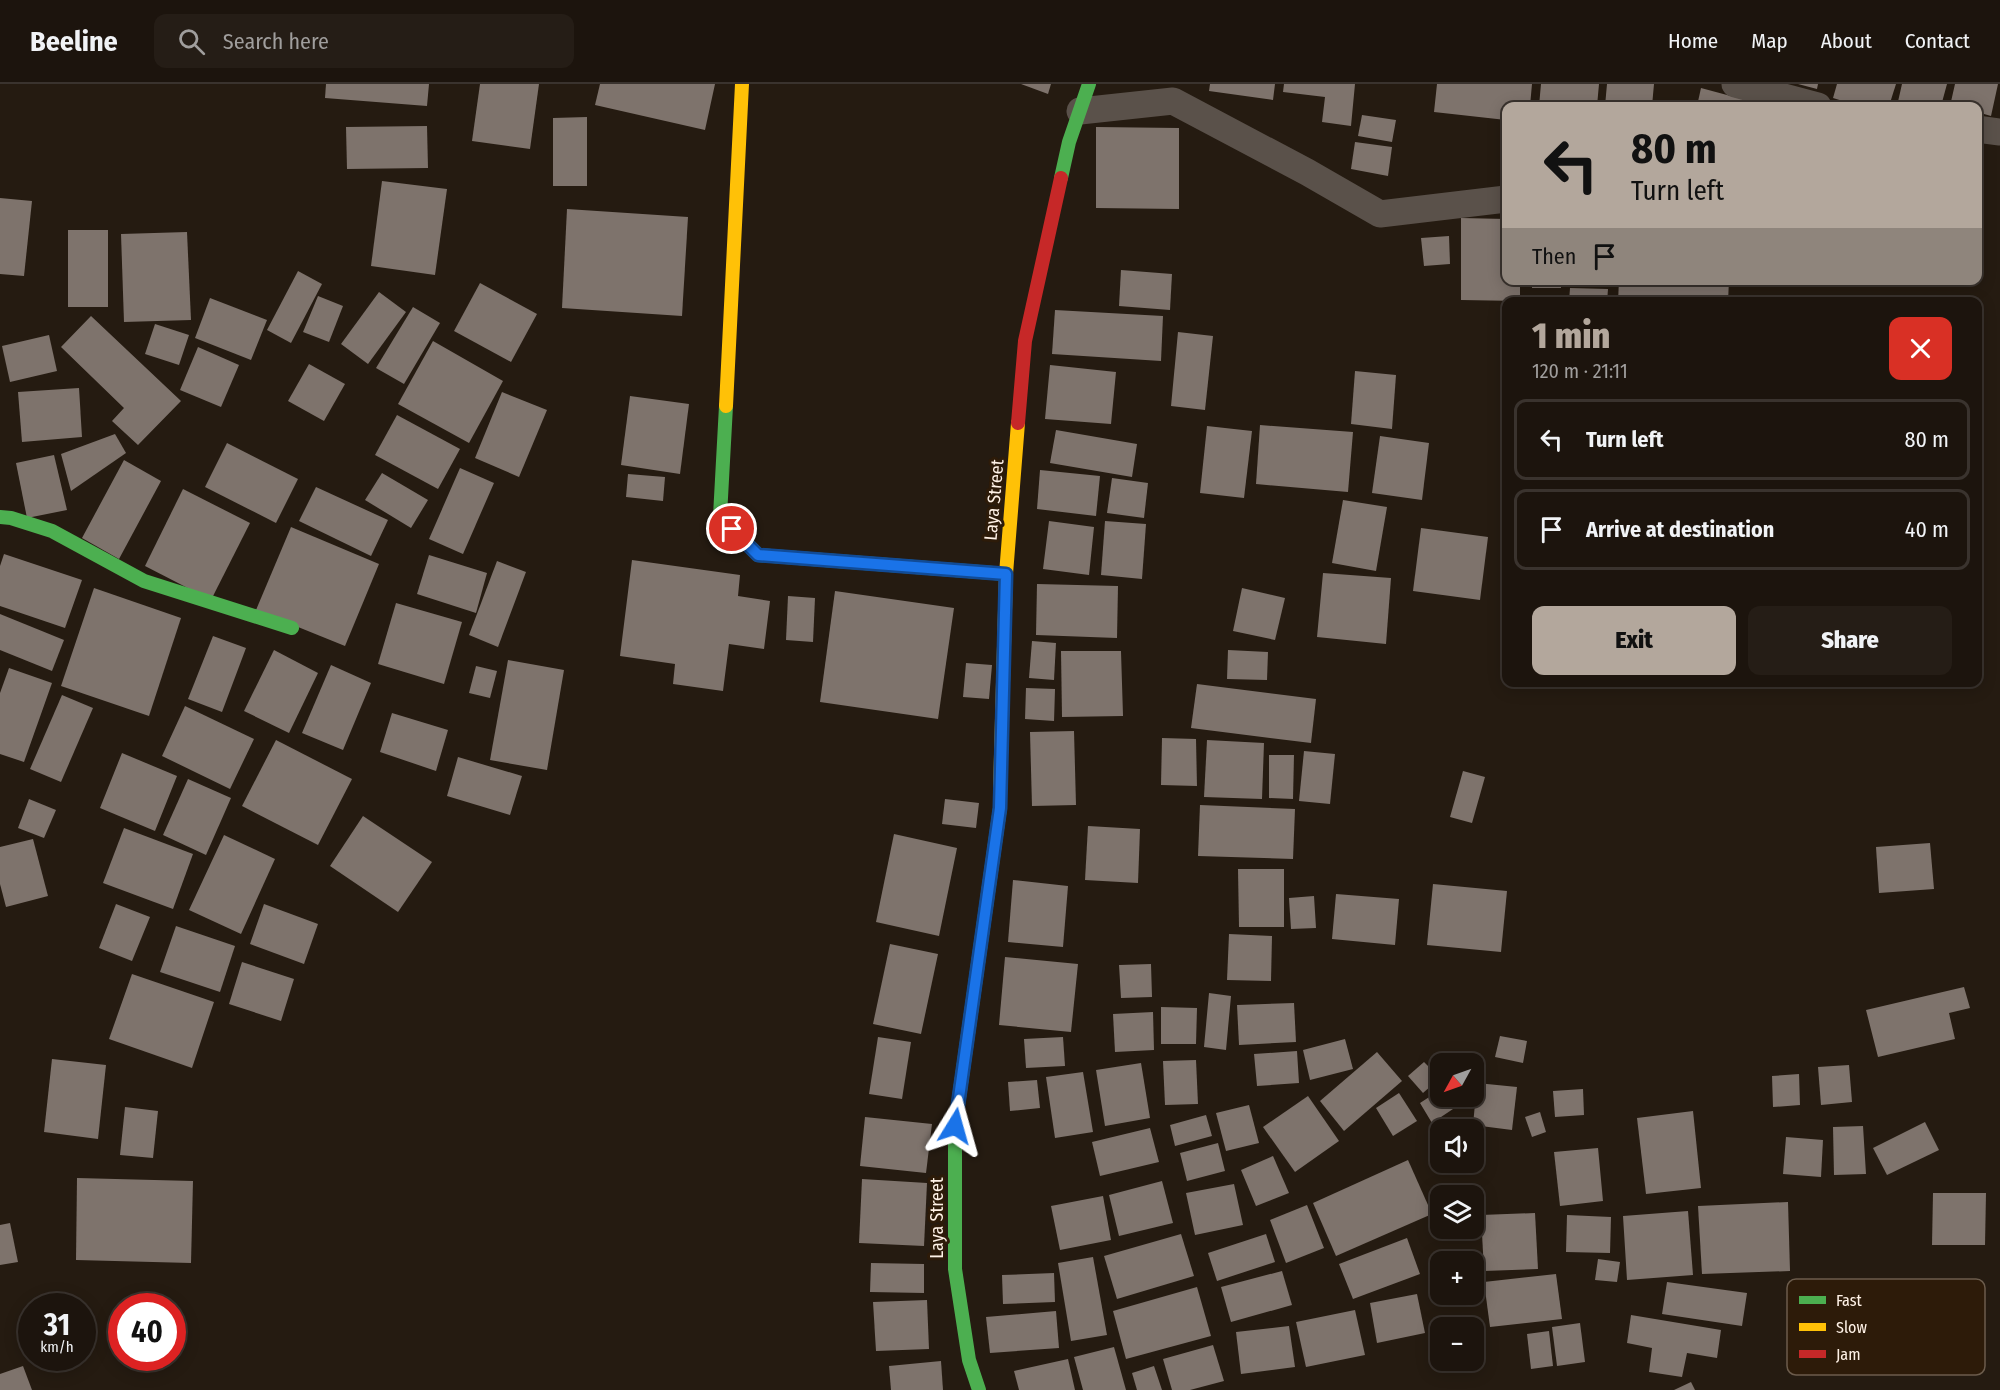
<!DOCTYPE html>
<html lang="en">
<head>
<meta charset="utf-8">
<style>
  body { margin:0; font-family:"Fira Sans Condensed",sans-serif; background:#251d16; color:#f1f3f6; height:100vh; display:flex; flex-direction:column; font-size:22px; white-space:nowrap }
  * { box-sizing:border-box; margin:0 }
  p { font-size:20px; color:#a09e9d }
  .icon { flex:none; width:33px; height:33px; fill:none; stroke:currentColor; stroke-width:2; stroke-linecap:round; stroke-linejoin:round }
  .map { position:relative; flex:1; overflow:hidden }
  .side { position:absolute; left:1502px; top:213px; width:480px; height:390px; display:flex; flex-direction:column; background:#1c140d; border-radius:12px; box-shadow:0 3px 15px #0003,0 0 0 2px #3a332e }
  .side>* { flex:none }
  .guide { position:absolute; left:1502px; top:18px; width:480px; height:183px; border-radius:12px; box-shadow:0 3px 15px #0003,0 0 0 2px #3a332e; background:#b3a79c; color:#111; overflow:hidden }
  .needle { width:39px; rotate:230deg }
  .tools { position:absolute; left:1430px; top:969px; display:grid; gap:12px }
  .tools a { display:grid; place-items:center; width:54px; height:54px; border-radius:12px; background:#1c140d; box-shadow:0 3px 15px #0003,0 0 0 2px #3a332e; font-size:30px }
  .speed { position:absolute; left:18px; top:1209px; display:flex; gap:12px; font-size:30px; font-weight:700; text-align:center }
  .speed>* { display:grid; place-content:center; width:78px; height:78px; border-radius:50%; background:#1c140d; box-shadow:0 3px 15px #0003,0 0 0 2px #3a332e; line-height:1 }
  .speed small { font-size:15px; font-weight:400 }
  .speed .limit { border:9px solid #d22; background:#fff; color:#111 }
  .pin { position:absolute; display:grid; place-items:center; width:51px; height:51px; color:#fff; margin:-26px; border:3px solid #fff; border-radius:50%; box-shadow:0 2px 6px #0007 }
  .me { position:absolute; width:66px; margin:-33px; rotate:8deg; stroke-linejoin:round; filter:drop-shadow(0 0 4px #0008) }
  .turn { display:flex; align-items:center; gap:21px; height:126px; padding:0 30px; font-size:27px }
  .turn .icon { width:78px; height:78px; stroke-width:2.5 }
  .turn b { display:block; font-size:42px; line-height:51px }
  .then { display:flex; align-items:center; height:57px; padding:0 30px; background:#0003; gap:12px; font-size:22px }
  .round { display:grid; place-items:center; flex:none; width:63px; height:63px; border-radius:12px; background:#251d16 }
  .summary { display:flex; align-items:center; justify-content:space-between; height:102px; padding:0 30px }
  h1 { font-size:36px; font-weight:800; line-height:45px; color:#b3a79c }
  .cta { display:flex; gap:12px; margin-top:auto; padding:12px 30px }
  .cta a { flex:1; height:69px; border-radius:12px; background:#b3a79c; color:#111; font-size:24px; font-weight:800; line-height:69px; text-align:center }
  .cta a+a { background:#251d16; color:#f1f3f6 }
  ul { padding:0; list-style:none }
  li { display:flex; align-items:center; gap:18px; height:81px; margin:0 12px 9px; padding:0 18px; border:3px solid #3a332e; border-radius:12px }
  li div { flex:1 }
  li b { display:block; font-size:22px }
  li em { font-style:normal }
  header { display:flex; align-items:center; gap:36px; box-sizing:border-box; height:84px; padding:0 30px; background:#1c140d; border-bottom:2px solid #3a332e }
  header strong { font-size:28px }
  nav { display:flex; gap:33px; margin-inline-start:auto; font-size:21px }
  .search { width:420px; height:54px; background:#251d16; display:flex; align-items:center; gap:15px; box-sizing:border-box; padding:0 21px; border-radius:12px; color:#a09e9d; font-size:22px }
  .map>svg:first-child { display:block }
  .building { fill:#7e736c }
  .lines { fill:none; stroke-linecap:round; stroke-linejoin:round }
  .lane { stroke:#5a514a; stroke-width:27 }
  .fast { stroke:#4caf50; stroke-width:14 }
  .slow { stroke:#ffc107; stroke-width:14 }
  .jam { stroke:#c62828; stroke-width:14 }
  .route-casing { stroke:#114b97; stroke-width:15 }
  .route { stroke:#1a73e8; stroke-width:10 }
  .labels { text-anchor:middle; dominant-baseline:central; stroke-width:6; stroke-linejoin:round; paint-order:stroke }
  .street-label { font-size:18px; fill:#fff2e7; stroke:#2d1b09 }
  .key { fill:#2d1b09; stroke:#6c5c4c; stroke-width:1.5 }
  .key-label { font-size:16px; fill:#fff2e7 }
</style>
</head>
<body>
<header>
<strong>Beeline</strong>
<div class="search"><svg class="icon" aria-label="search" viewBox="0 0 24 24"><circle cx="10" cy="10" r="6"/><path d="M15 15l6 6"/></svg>Search here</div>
<nav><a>Home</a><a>Map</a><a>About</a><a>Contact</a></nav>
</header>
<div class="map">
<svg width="2000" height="1306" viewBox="0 0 2000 1306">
  <rect width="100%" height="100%" fill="#251b11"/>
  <g class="building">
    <path d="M326 0H429L427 22 325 14Z"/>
    <path d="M480 0H539L530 65 472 57Z"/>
    <path d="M600 0H715L705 46 595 21Z"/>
    <path d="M1021 0H1051L1048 10Z"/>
    <path d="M1210 0H1275L1273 16 1209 7Z"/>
    <path d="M1284 0H1355L1351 42 1322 38 1325 13 1283 8Z"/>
    <path d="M1437 0H1532L1530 22H1506V36L1434 28Z"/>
    <path d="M1541 0H1599L1597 22H1539Z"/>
    <path d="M1607 0H1654L1652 22H1605Z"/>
    <path d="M1798 0H1818L1817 5Z"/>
    <path d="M1837 0H1896L1889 22H1859L1833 14Z"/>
    <path d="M1902 0H1947L1941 22H1897Z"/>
    <path d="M1955 0H1998L1991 32 1977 28V22H1950Z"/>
    <path d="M1701 4 1753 18 1752 22H1697Z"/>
    <path d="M1362 31 1396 36 1392 58 1358 52Z"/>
    <path d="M587 33V102H553V34Z"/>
    <path d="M427 42 428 84 347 85 346 43Z"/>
    <path d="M1096 43 1179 44V125L1096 124Z"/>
    <path d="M1355 58 1392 63 1388 92 1351 85Z"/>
    <path d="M382 97 447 105 435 191 371 182Z"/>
    <path d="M0 114 32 117 24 192 0 190Z"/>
    <path d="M567 125 688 133 682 232 562 224Z"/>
    <path d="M1461 134 1506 135V196H1520V217L1461 216Z"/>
    <rect x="68" y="146" width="40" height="77"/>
    <path d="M187 148 191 236 124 238 121 150Z"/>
    <path d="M1449 152 1450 180 1424 182 1421 154Z"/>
    <path d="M1121 186 1172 190 1170 226 1119 222Z"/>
    <path d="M298 187 322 200 291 259 267 246Z"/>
    <rect x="1532" y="196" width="29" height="8"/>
    <path d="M1619 196H1729L1728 218H1618Z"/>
    <path d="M480 199 537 230 511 278 454 247Z"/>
    <path d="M1570 204 1608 205 1607 218H1569Z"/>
    <path d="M379 208 406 228 368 280 341 260Z"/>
    <path d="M318 212 343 222 329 258 303 248Z"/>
    <path d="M210 214 267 236 251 276 195 254Z"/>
    <path d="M413 223 440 239 404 300 376 284Z"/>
    <path d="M1055 226 1163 232 1161 277 1052 270Z"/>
    <path d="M91 232 181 317 138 361 112 337 124 324 61 263Z"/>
    <path d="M155 240 189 251 179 281 145 270Z"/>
    <path d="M1178 248 1213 252 1205 326 1171 322Z"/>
    <path d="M49 251 57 287 10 298 2 262Z"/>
    <path d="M433 257 503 297 469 359 398 320Z"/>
    <path d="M198 263 239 281 221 323 180 306Z"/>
    <path d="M309 280 345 300 324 337 288 317Z"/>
    <path d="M1050 281 1116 288 1111 340 1045 335Z"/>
    <path d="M1355 287 1396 291 1392 345 1351 340Z"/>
    <path d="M79 304 82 353 22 358 18 308Z"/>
    <path d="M502 308 547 326 519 393 475 374Z"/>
    <path d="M630 312 689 320 680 390 621 381Z"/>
    <path d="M397 331 460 365 438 405 375 371Z"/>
    <path d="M1260 341 1353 348 1348 408 1256 400Z"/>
    <path d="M1207 342 1252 347 1244 414 1200 409Z"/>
    <path d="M1056 346 1137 360 1132 393 1050 379Z"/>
    <path d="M115 350 126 369 71 407 61 370Z"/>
    <path d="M1380 352 1429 359 1422 416 1372 409Z"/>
    <path d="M227 359 298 395 276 439 205 403Z"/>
    <path d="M54 371 67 426 27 434 16 379Z"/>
    <path d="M124 376 161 397 119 475 82 454Z"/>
    <path d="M460 384 494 399 463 470 429 455Z"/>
    <path d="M1040 386 1100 392 1096 432 1037 425Z"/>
    <path d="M382 389 428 416 411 444 365 416Z"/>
    <path d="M628 390 665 393 663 417 626 413Z"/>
    <path d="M1112 394 1148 399 1144 434 1107 429Z"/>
    <path d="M316 403 388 436 371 472 299 437Z"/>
    <path d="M183 405 250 439 211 516 145 482Z"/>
    <path d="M1343 416 1387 423 1376 487 1332 479Z"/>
    <path d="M1049 437 1094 443 1089 491 1043 485Z"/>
    <path d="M1105 437 1146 440 1142 495 1101 491Z"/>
    <path d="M291 443 379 480 345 562 256 526Z"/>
    <path d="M1421 444 1488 453 1480 516 1413 507Z"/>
    <path d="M4 470 82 496 65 544 0 522V482Z"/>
    <path d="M429 471 487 489 476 529 417 510Z"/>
    <path d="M632 476 740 491 738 512 770 517 764 565 729 560 723 607 673 600 675 580 620 572Z"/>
    <path d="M497 477 526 488 498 563 469 551Z"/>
    <path d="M1323 489 1391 494 1386 560 1317 553Z"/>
    <path d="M1037 500 1118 502 1117 554 1036 551Z"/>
    <path d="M94 504 181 534 149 632 61 602Z"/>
    <path d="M1242 504 1285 514 1275 556 1233 547Z"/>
    <path d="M835 507 954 524 938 635 820 618Z"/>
    <path d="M788 512 815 514 813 558 786 556Z"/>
    <path d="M396 519 462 538 444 600 378 580Z"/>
    <path d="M0 530 64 556 52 587 0 566Z"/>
    <path d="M213 552 246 564 222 628 188 615Z"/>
    <path d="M1032 557 1056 559 1054 596 1029 594Z"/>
    <path d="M274 566 318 589 289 649 244 627Z"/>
    <path d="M1228 566 1268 568 1267 596 1227 595Z"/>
    <path d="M1061 567H1121L1123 632 1062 633Z"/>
    <path d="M508 576 564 586 547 686 490 676Z"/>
    <path d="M966 579 992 581 989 615 963 613Z"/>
    <path d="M331 581 371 599 343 666 302 649Z"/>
    <path d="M476 582 497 587 490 614 469 609Z"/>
    <path d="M9 584 52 599 24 678 0 670V609Z"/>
    <path d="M1197 600 1316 615 1311 659 1191 644Z"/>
    <path d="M1026 604 1055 605 1054 637 1025 635Z"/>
    <path d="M62 611 93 624 61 698 30 685Z"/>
    <path d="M185 622 254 655 230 705 162 672Z"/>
    <path d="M392 629 448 646 436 687 380 668Z"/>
    <path d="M1074 647 1076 721 1032 722 1030 648Z"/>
    <path d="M1162 654 1196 655 1197 702 1161 701Z"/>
    <path d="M276 656 352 695 318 761 242 722Z"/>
    <path d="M1207 656 1264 659 1262 715 1204 713Z"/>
    <path d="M1304 667 1335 670 1330 720 1299 717Z"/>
    <path d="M122 669 177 692 155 747 100 724Z"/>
    <path d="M1269 671H1294L1293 715 1269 714Z"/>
    <path d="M458 673 522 692 510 731 447 712Z"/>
    <path d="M1463 687 1485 693 1472 739 1450 733Z"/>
    <path d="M188 695 231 714 206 771 163 751Z"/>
    <path d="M29 715 56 726 44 754 18 744Z"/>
    <path d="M945 715 979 719 976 744 942 740Z"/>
    <path d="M1200 721 1295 725 1293 775 1198 772Z"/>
    <path d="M363 732 432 778 398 828 330 782Z"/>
    <path d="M1088 742 1140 745 1138 799 1085 796Z"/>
    <path d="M124 744 193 770 173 825 103 799Z"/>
    <path d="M894 750 957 764 939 852 876 838Z"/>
    <path d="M224 751 275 775 241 850 189 826Z"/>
    <path d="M33 755 48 812 6 823 0 800V763Z"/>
    <path d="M1930 759 1934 805 1879 809 1876 763Z"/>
    <path d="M1238 785H1284V843H1239Z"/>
    <path d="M1013 796 1068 802 1063 863 1008 858Z"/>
    <path d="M1433 800 1507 807 1501 868 1427 861Z"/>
    <path d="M1336 810 1399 815 1395 861 1332 855Z"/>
    <path d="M1314 812 1316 844 1291 845 1289 814Z"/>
    <path d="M116 820 150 833 132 877 99 864Z"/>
    <path d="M264 820 318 840 304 880 250 860Z"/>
    <path d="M176 842 235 862 220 908 160 888Z"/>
    <path d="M1229 850 1272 852 1271 897 1227 896Z"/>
    <path d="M890 860 938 870 921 950 873 940Z"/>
    <path d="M1005 873 1078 880 1071 948 999 941Z"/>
    <path d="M242 878 294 895 281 937 229 920Z"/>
    <path d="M1151 880 1152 913 1121 914 1119 881Z"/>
    <path d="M132 890 214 918 192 984 109 955Z"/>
    <path d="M1964 903 1970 924 1949 929 1955 955 1878 973 1866 926Z"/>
    <path d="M1209 909 1231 912 1226 966 1204 963Z"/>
    <path d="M1294 919 1296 958 1239 961 1237 921Z"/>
    <path d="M1161 923 1197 924 1196 960H1161Z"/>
    <path d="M1153 928 1154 966 1115 968 1113 930Z"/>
    <path d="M1500 952 1527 957 1523 979 1495 973Z"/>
    <path d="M878 953 911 958 902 1015 869 1010Z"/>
    <path d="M1063 953 1065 982 1026 984 1024 955Z"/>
    <path d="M1345 955 1353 985 1310 996 1303 966Z"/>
    <path d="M1297 967 1299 999 1257 1002 1254 970Z"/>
    <path d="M1377 968 1402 997 1344 1047 1320 1017Z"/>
    <path d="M52 975 106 981 98 1055 44 1048Z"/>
    <path d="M1196 976 1198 1020 1165 1021 1163 977Z"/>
    <path d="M1424 978 1440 994 1423 1009 1408 992Z"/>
    <path d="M1141 979 1150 1034 1105 1042 1096 986Z"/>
    <path d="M1849 981 1852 1018 1821 1021 1818 983Z"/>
    <path d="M1083 988 1093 1048 1055 1054 1046 993Z"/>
    <path d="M1799 990 1800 1021 1773 1023 1772 992Z"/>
    <path d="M1037 996 1040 1024 1010 1027 1008 998Z"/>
    <path d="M1477 999 1517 1003 1512 1046 1473 1041Z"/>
    <path d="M1583 1005 1584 1031 1555 1033 1553 1007Z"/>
    <path d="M1440 1006V1012H1445L1453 1025 1432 1039 1420 1019Z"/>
    <path d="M1399 1009 1417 1037 1393 1052 1376 1024Z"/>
    <path d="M1308 1012 1339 1057 1295 1088 1263 1043Z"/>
    <path d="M1249 1021 1259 1059 1226 1067 1216 1029Z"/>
    <path d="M125 1023 158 1027 153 1074 120 1071Z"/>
    <path d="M1693 1027 1701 1104 1646 1110 1637 1034Z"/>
    <path d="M1540 1028 1546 1048 1532 1053 1525 1033Z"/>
    <path d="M1206 1031 1212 1052 1175 1062 1170 1041Z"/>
    <path d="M865 1033 932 1040 926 1089 860 1082Z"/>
    <path d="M1925 1038 1939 1066 1887 1091 1873 1064Z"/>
    <path d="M1863 1042 1866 1090 1834 1091 1833 1043Z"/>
    <path d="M1150 1044 1159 1078 1100 1092 1092 1058Z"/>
    <path d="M1786 1053 1823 1056 1821 1093 1783 1090Z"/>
    <path d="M1218 1059 1225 1087 1187 1097 1180 1069Z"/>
    <path d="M1598 1064 1603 1117 1560 1122 1554 1068Z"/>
    <path d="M1273 1072 1289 1109 1256 1122 1241 1086Z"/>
    <path d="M1408 1076 1432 1130 1336 1172 1313 1119Z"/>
    <path d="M77 1094 193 1097 191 1179 76 1176Z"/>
    <path d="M862 1095 927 1099 924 1162 859 1159Z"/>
    <path d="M1162 1097 1173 1139 1119 1152 1109 1111Z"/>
    <path d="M1234 1100 1243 1141 1195 1151 1186 1109Z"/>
    <path d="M1933 1109H1986L1985 1161H1932Z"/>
    <path d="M1103 1112 1111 1156 1060 1166 1051 1122Z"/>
    <path d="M1788 1118 1790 1187 1702 1190 1698 1122Z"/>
    <path d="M1307 1121 1324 1164 1286 1179 1270 1136Z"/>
    <path d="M1688 1127 1693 1191 1627 1196 1623 1132Z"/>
    <path d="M1535 1129 1538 1185 1484 1187 1481 1131Z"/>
    <path d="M1567 1131 1611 1133 1610 1169 1566 1168Z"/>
    <path d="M10 1139 18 1178 0 1181V1141Z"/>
    <path d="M1181 1150 1194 1192 1117 1215 1104 1172Z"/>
    <path d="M1266 1150 1275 1178 1217 1197 1208 1169Z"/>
    <path d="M1407 1154 1420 1190 1353 1215 1339 1180Z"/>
    <path d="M1093 1173 1107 1251 1071 1257 1058 1179Z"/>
    <path d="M1598 1175 1620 1178 1617 1198 1595 1196Z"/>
    <path d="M871 1179 924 1180V1209L870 1208Z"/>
    <path d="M1282 1187 1292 1221 1231 1238 1221 1203Z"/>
    <path d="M1054 1189 1055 1218 1003 1220 1002 1191Z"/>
    <path d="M1556 1190 1562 1235 1490 1243 1484 1198Z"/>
    <path d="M1667 1198 1747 1209 1742 1242 1662 1230Z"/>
    <path d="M1197 1203 1211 1252 1126 1275 1113 1227Z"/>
    <path d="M1417 1210 1425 1249 1377 1259 1370 1219Z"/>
    <path d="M927 1216 929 1265 876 1267 873 1218Z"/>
    <path d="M1355 1226 1365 1271 1306 1283 1296 1238Z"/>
    <path d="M1056 1227 1059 1264 990 1269 986 1233Z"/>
    <path d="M1631 1231 1721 1246 1717 1274 1687 1269 1682 1293 1649 1288 1652 1264 1627 1259Z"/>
    <path d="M1580 1239 1585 1278 1557 1282 1552 1243Z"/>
    <path d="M1289 1242 1295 1283 1241 1290 1236 1248Z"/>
    <path d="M1549 1247 1553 1282 1531 1285 1527 1250Z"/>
    <path d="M1213 1261 1224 1297 1190 1306H1172L1163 1275Z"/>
    <path d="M1114 1263 1126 1306H1083L1074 1273Z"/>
    <path d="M1068 1275 1075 1306H1019L1014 1287Z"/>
    <path d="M941 1277 943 1306H891L889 1282Z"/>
    <path d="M23 1282 32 1306H0V1290Z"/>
    <path d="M1154 1282 1162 1306H1137L1132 1289Z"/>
    <path d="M1691 1298 1695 1306H1674Z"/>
  </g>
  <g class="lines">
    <g class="lane">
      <path d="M1735 0 1818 22"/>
      <path d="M1080 27 1173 17 1307 88 1380 130 1506 115"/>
      <path d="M1977 45 2000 48"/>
    </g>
    <g class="fast">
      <path d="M1061 94 1069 58 1089 0"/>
      <path d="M726 322 720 432 758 471 1006 490"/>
      <path d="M0 433 11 434 52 447 144 497 292 544"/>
      <path d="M979 1306 969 1276 955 1185V1042L1000 724V707"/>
    </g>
    <g class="slow">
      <path d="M726 322 742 0"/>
      <path d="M1000 707 1006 490 1018 339"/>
    </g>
    <path class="jam" d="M1018 339 1025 257 1061 94"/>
  </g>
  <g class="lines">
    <g class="route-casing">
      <path id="route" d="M732 445 758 471 1006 490 1000 724 955 1042"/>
    </g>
    <use href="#route" class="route"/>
  </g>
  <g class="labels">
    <g class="street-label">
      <text transform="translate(994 416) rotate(-85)">Laya Street</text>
      <text transform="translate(937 1134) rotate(-90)">Laya Street</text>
    </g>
  </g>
  <rect x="1787" y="1195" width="198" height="96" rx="9" class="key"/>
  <rect x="1799" y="1212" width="27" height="8" fill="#4caf50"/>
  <rect x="1799" y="1239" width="27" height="8" fill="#ffc107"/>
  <rect x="1799" y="1266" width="27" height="8" fill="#c62828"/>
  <g class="key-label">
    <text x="1836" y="1222">Fast</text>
    <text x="1836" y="1249">Slow</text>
    <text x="1836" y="1276">Jam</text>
  </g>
</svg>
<div class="tools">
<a><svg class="needle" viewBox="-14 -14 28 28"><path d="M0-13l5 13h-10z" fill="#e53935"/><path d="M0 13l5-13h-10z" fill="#a09e9d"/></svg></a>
<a><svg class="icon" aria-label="sound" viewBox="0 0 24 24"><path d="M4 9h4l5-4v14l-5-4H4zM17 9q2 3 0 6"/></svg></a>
<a><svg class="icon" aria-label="layers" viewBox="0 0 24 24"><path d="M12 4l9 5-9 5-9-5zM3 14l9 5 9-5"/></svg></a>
<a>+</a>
<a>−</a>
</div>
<div class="speed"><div>31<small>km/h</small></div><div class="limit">40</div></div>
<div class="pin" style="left:732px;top:445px;background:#d93025"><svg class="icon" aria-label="arrive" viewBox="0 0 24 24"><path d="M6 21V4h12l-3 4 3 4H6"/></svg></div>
<svg class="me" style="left:955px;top:1042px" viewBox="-20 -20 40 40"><path d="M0-17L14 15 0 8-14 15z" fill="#1a73e8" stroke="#fff" stroke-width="4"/></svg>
<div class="guide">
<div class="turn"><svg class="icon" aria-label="left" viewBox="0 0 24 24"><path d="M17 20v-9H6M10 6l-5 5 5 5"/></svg><div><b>80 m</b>Turn left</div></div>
<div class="then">Then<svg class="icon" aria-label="arrive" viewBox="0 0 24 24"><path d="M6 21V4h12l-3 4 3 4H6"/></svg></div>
</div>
<section class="side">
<div class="summary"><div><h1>1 min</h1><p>120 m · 21:11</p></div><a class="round" style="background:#d93025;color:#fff"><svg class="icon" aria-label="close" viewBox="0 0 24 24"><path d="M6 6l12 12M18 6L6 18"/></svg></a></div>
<ul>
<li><svg class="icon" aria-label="left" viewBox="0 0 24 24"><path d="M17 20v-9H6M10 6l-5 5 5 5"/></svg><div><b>Turn left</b></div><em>80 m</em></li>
<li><svg class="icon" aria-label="arrive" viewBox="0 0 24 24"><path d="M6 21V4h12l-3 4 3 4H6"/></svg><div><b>Arrive at destination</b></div><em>40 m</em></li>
</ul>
<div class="cta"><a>Exit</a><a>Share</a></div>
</section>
</div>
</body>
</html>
